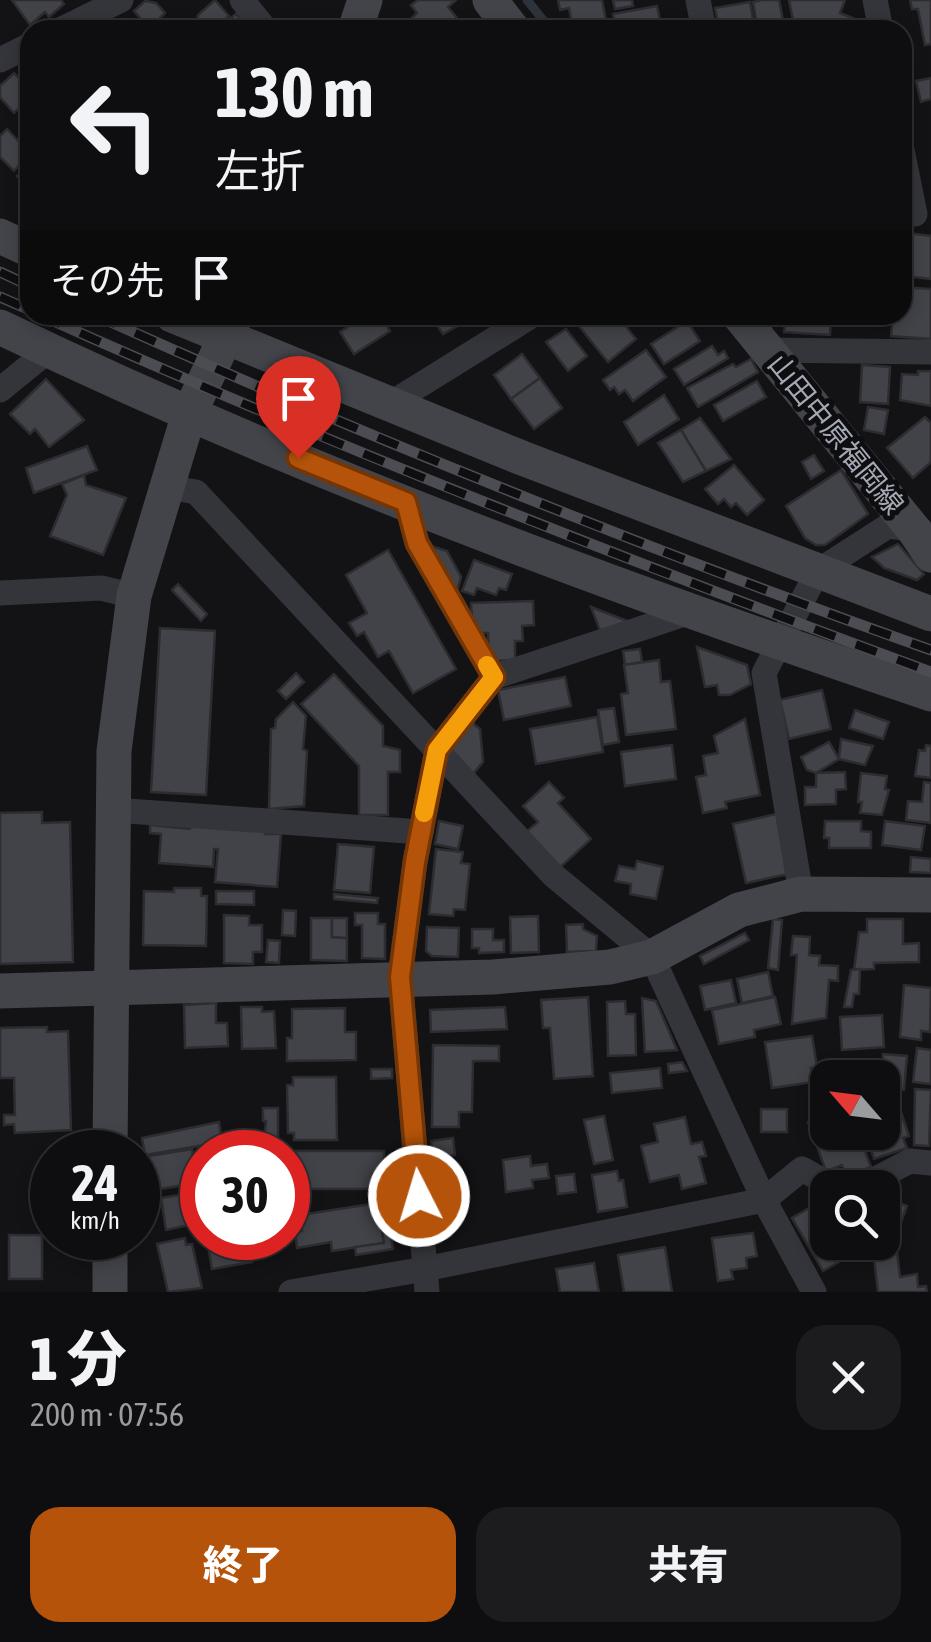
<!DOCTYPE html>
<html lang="ja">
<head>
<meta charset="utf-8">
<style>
  body { margin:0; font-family:"Asap Condensed","Noto Sans JP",sans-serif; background:#1c1c1e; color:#f1f3f6; height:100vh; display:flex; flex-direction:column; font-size:38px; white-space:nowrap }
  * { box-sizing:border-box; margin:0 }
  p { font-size:32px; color:#9b9c9f }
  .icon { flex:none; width:55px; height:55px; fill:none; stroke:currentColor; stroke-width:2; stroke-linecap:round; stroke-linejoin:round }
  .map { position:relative; height:1292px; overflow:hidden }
  .sheet { display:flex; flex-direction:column; background:#0e0e10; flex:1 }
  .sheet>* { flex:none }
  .hud { position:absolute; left:20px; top:20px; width:892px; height:305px; border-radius:30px; box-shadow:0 5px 15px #0003,0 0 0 2px #2e2e30; background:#0e0e10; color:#f1f3f6; overflow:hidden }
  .needle { width:65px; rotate:298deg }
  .tools { position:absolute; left:810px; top:1060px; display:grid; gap:20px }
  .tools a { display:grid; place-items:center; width:90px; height:90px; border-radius:20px; background:#0e0e10; box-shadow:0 5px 15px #0003,0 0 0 2px #2e2e30; font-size:50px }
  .speed { position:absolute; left:30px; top:1130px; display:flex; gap:20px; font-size:50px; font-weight:700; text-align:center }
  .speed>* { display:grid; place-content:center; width:130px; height:130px; border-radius:50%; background:#0e0e10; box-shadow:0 5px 15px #0003,0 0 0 2px #2e2e30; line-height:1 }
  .speed small { font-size:25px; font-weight:400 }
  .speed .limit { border:15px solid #d22; background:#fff; color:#111 }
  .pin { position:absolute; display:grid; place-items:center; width:85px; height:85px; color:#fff; margin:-102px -42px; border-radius:50% 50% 50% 0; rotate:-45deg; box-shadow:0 0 10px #0007 }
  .pin .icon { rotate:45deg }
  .me { position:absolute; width:110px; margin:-55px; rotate:355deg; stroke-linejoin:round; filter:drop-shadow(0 0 8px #0008) }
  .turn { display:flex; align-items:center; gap:35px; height:210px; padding:0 30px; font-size:45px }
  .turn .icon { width:130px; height:130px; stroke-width:2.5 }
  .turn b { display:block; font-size:70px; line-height:85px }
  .then { display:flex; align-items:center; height:95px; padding:0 30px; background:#0003; gap:20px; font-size:38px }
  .round { display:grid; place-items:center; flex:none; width:105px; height:105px; border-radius:30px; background:#1c1c1e }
  .head { display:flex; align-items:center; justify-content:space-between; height:170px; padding:0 30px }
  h1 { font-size:60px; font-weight:800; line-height:75px }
  .button { display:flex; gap:20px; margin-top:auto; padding:20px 30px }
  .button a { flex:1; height:115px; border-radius:30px; background:#b45309; color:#fff; font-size:40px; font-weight:800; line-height:115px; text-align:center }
  .button a+a { background:#1c1c1e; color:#f1f3f6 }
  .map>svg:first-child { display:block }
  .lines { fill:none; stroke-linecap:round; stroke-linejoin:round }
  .stream { stroke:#2c333a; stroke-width:9 }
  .building { fill:#424348; stroke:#2d2d31; stroke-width:2.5 }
  .street { stroke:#34353a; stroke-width:25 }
  .secondary { stroke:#424449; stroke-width:35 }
  .rail-casing { stroke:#4b4d53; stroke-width:11 }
  .rail { stroke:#0e0e10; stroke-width:8; stroke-dasharray:22; stroke-linecap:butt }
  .route-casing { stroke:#753606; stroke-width:25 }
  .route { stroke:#b45309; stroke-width:18 }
  .slow { stroke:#f59e0b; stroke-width:18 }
  .labels { text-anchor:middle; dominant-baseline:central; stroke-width:10; stroke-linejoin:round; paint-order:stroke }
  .street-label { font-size:28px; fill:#a5a9b5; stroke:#0e0e10 }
</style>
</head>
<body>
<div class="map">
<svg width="931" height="1292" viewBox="0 0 931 1292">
  <rect width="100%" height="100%" fill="#131315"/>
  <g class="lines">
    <path class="stream" d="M527 0 551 30"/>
  </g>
  <g class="building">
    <path d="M12 0H61L64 4 49 17 45 12 30 25Z"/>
    <path d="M215 0 229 16 212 30H201L197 25 198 15Z"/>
    <path d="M418 0H456L448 7 466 29 475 21 482 30H412L414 28 409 21 417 13 411 5Z"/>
    <path d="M558 0H602L608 30H573L569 8 560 10Z"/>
    <path d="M613 0H632L633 6 615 9Z"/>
    <path d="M762 0H779L785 30H758L753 2Z"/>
    <path d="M789 0H845L840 13 855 19 851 30H795Z"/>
    <path d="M910 0H931V44L925 45 918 9H912Z"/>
    <path d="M145 1 156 3 165 13 156 22 161 30H151L134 11Z"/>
    <path d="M750 2 755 30 719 28 715 8Z"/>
    <path d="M657 6 662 30H616L613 14Z"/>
    <path d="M236 14 244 23 237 30H215Z"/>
    <path d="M124 19 133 30H112Z"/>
    <path d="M14 73 30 90V98L14 113 0 97V86Z"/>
    <path d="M931 78V99L921 102 916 81Z"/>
    <path d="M30 105V127L19 115Z"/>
    <path d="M7 129 30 153 14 171 0 157V136Z"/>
    <path d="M30 165V192L17 176Z"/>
    <path d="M908 233 931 236V279L903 276Z"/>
    <path d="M902 287 931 289V339L891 336 893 315H902Z"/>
    <path d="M367 315H380L390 331 354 354 340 332Z"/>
    <path d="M430 315H477L443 334Z"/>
    <path d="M590 315H617L636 339 608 362 578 325Z"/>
    <path d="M786 315H831L830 335 784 332Z"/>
    <path d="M687 321 700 341 664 364 651 344Z"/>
    <path d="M566 329 587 356 568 371 546 342Z"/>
    <path d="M712 346 718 355 724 351 728 358 684 385 674 369Z"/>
    <path d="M646 350 666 377 633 401 625 390 619 394 614 387 610 390 603 380Z"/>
    <path d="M522 354 540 378 511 399 494 375Z"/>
    <path d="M751 359 758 372 698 407 687 388 733 364 736 367Z"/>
    <path d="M862 365 890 367 888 404 860 402Z"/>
    <path d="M918 371H931V406L900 400 902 374 918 375Z"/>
    <path d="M540 378 562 408 534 429 511 399Z"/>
    <path d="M46 379 84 420 49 447 35 429 30 434 10 414Z"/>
    <path d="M757 381 766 397 723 421 714 405Z"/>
    <path d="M664 395 679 419 638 445 624 422Z"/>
    <path d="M868 407 888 410 884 434 864 430Z"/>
    <path d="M925 417 931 423V462L913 478 887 448Z"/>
    <path d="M700 418 731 459 706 471 681 430Z"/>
    <path d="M681 430 706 471 683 482 658 443Z"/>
    <path d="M87 446 97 470 34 493 26 468Z"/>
    <path d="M814 455 824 471 811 479 802 462Z"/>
    <path d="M734 465 764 500 747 515 736 503 731 507 724 499 718 504 705 489Z"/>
    <path d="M841 470 868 514 825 545H816L805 538 786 506Z"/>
    <path d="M84 475 86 485 126 498 103 555 50 536 67 495 62 484Z"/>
    <path d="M898 544 924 574 917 580 884 568 872 557Z"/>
    <path d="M428 545 447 551 461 577 457 592Z"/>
    <path d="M388 550 456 669 413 693 389 651 378 657 364 632 357 636 349 623 367 613 346 575Z"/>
    <path d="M474 560 512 574 506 590 499 588 496 595 477 588 474 595 462 591Z"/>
    <path d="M178 584 207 614 201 621 172 590Z"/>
    <path d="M533 601 534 625 522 626 523 641H515V660L489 661 488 633H473L471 603Z"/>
    <path d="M591 607 630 622 601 633Z"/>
    <path d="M160 628 215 631 206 795 151 792Z"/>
    <path d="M697 647 747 665 751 684 730 695H719L717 685 705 687Z"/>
    <path d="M640 649 642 662 625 665 623 651Z"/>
    <path d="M659 660 661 682 670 681 676 729 626 735 621 694 628 693 624 665Z"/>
    <path d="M296 673 304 682 286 699 278 691Z"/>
    <path d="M334 674 383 726V746L400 750V772H388V815H359V766L301 704Z"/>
    <path d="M565 677 571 706 504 720 498 690Z"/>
    <path d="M822 690 831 729 789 739 780 700Z"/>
    <path d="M293 702 306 716 303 749 307 751 304 806 269 809 271 729 275 728 276 719Z"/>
    <path d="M614 708 619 742 603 745 598 710Z"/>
    <path d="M855 710 889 722 883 739 849 728Z"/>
    <path d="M597 717 603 752 536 764 530 729Z"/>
    <path d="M745 719 760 795 725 802 727 808 703 813 696 777 706 775 703 756 718 753 714 736Z"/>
    <path d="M470 721 480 729 483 762 472 775 448 748Z"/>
    <path d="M841 739 873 746 865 765 839 759Z"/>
    <path d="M829 742 839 759 816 773 807 770 801 757Z"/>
    <path d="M672 745 676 779 625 786 621 752Z"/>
    <path d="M926 745 931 746V778L915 776 919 750 925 751Z"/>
    <path d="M845 772 846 789 836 790V804L805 805V787H816V773Z"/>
    <path d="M861 773 887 776 885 789 889 790 882 815 860 813 862 802H858Z"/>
    <path d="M549 782 564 798 558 803 591 839 556 871 522 835 538 822 523 806Z"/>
    <path d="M924 782 931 783V823L906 820 908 801 922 802Z"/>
    <path d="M42 812V823L70 822 73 962 0 964V813Z"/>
    <path d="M780 813 793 873 746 883 733 824Z"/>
    <path d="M439 821 463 826 458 849 435 844Z"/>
    <path d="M825 821H861V831L871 832V848H829V838H824Z"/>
    <path d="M885 821 925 826 921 850 882 845Z"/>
    <path d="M191 822 265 828V834H281L277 887 215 882 218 849H214L213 867 159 863 161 834 150 833V825L190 829Z"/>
    <path d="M338 844 374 847 370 893 334 890Z"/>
    <path d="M436 849 463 852 461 863 470 864 465 910 454 909 453 916 429 914Z"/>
    <path d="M911 857 931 859V873L910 872Z"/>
    <path d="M637 861 663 867 656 899 630 894 631 884 615 881 619 866 635 869Z"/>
    <path d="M174 888H201V896H207L206 946 143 945 144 891 174 892Z"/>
    <path d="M216 891H254V905L216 904Z"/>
    <path d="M334 894 378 898 377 903 334 899Z"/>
    <path d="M283 910 296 911 295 936 282 935Z"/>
    <path d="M355 913H378V924H385V959L362 958V925H355Z"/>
    <path d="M224 915 249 916V925H262V952H253V964L224 963Z"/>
    <path d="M538 916 539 952 511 953 510 917Z"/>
    <path d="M311 918H332V937L347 938V961L311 960Z"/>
    <path d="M332 918H347V938L332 937Z"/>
    <path d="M773 919 782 920 778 970 768 968Z"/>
    <path d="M867 919H903V944L919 943V962L874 963V969L854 970 859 932H867Z"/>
    <path d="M583 924V929L597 936 596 951 567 952 566 925Z"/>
    <path d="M427 927 459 928 458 957 432 956 426 951Z"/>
    <path d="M472 929H493V940H504V952L479 953V948H472Z"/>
    <path d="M745 933 749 940 704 964 700 956Z"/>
    <path d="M793 936 810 937 809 955 820 956 819 965 838 966V981L829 980 826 1018 792 1024 797 955H791Z"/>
    <path d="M268 940 280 941 279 963 266 962Z"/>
    <path d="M860 969 859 994H854L852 1007H844L851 970Z"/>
    <path d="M768 972 773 996 742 1003 737 979Z"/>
    <path d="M731 980 736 1003 705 1010 700 986Z"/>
    <path d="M904 985 931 988 930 1032 921 1031V1040L900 1037Z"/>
    <path d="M588 997 593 1076 554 1079 550 1028H543L541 1000Z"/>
    <path d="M775 997 781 1024 754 1030 755 1037 719 1044 712 1010Z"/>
    <path d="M642 998 656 1001 677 1050 645 1052Z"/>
    <path d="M625 1001 626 1014H635L636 1055 608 1056 607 1002Z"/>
    <path d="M216 1003V1023H227L228 1046 185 1048 184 1005Z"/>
    <path d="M241 1007H262V1012L274 1011 276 1048 242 1049Z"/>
    <path d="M505 1007 507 1029 431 1032 430 1010Z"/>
    <path d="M345 1008V1032H356V1060L287 1061V1038H292V1009Z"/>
    <path d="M882 1015 884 1047 842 1050 840 1017Z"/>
    <path d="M47 1027V1032L68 1031 71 1130 15 1133 14 1124 4 1125V1115H15L14 1078H0V1028Z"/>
    <path d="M812 1036 817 1067 811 1068 813 1082 772 1088 765 1042Z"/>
    <path d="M433 1045 499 1046V1061H473L472 1112H459V1127H432Z"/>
    <path d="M917 1048 931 1050V1084L913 1082Z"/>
    <path d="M883 1054 907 1056 904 1090 892 1089 893 1082 882 1081Z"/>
    <path d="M682 1062 687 1071 669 1073 668 1064Z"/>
    <path d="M660 1068 662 1088 612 1093 610 1073Z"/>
    <path d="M371 1069H392V1078L371 1079Z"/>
    <path d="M293 1077H336L337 1140H294V1133H288L287 1085H293Z"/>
    <path d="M915 1089 931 1090 929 1146 914 1145Z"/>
    <path d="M895 1094 909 1136 903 1138 907 1148 874 1159 865 1132H882V1098Z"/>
    <path d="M263 1108H278V1152H263L266 1121H263Z"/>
    <rect x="761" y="1109" width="26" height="23"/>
    <path d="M828 1115V1132H858L871 1167 846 1176 842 1165 826 1171 808 1122Z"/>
    <path d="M604 1116 613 1160 594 1164 584 1120Z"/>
    <path d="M685 1117 691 1144 702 1142 706 1156 699 1157 706 1183 682 1189 679 1175 650 1182 641 1146 658 1142 654 1124Z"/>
    <path d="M219 1122 222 1142 145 1155 142 1138Z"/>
    <path d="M453 1138 455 1155 434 1158 431 1141Z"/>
    <path d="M192 1149 197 1183 148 1191 143 1157Z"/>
    <path d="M287 1151H384V1176L374 1175V1189H288Z"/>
    <path d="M530 1156 531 1166 547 1164 549 1178 532 1180 533 1188 506 1192 503 1160Z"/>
    <path d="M617 1171 619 1181 623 1180 627 1207 598 1212 592 1175Z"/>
    <path d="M574 1174 576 1192 558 1194 556 1176Z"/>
    <path d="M202 1191V1222L166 1230 161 1198Z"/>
    <path d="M882 1197 907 1206 897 1233 882 1228Z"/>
    <path d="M378 1203 384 1243 332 1251 331 1242 297 1248 295 1232 302 1231 300 1215Z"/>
    <path d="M818 1203 828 1219V1242H841L849 1256 823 1271 792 1218Z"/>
    <path d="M386 1207 393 1249 356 1255 355 1247 384 1243 378 1208Z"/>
    <path d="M753 1233 757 1256 746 1258 747 1268 731 1270 733 1279 718 1281 712 1238Z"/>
    <rect x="9" y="1235" width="33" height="44"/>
    <path d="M185 1238 186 1245 192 1244 202 1288 168 1292 157 1244Z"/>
    <path d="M224 1238H248L252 1262 212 1269 207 1241Z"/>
    <path d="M872 1242H881L882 1253 897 1252 900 1277 917 1274 918 1287 926 1286 927 1292H878Z"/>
    <path d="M665 1247 672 1292H624L618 1255Z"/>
    <path d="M594 1263 599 1292H560L556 1269Z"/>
  </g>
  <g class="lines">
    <g class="street">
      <path d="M242 0 266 30"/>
      <path d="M698 0 704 30"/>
      <path d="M875 0 881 30"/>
      <path d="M60 30 121 0"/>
      <path d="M0 60 30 45"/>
      <path d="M902 150 915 214"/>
      <path d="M766 350 931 352"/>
      <path d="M0 390 49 350"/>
      <path d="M388 405 533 315"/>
      <path d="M167 487 196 492 553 875 652 957 764 1200 814 1292"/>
      <path d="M407 502 417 543 494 677 437 750 415 862 400 977 427 1292"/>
      <path d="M0 593 101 588 134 596"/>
      <path d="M494 677 694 611"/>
      <path d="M114 810 421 832"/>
      <path d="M801 894 764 673 818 571 888 526 921 530"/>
      <path d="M858 1188 910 1161 931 1163"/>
      <path d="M291 1292 425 1269 764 1200 802 1169 836 1188"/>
    </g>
    <g class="secondary">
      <path d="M490 0 513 30"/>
      <path d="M355 30 365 0"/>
      <path d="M0 236 30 250"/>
      <path d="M172 315 522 458 931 614"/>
      <path d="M739 315 914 530 931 555"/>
      <path d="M0 327C300 471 615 588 931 694"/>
      <path d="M0 991 493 977 610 967 652 957 739 910 801 894 931 895"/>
      <path d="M110 1152 114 751 134 596 189 414 236 315"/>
      <path d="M110 1292V1238"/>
    </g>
    <g class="rail-casing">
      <g id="rail">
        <path d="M0 272 30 286"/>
        <path d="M0 297 30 310"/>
        <path d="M40 315C332 446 630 562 931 672"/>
        <path d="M95 315C369 438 648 550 931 650"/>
      </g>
    </g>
    <use href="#rail" class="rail"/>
  </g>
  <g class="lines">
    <g class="route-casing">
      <path id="route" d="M298 458 406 502 417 543 494 677 437 750 415 862 400 977 419 1196"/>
    </g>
    <use href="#route" class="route"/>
    <path class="slow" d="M424 813 437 750 494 677 487 665"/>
  </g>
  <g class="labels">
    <g class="street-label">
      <text transform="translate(836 434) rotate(51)">山田中原福岡線</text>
    </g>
  </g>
</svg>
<div class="tools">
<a><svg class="needle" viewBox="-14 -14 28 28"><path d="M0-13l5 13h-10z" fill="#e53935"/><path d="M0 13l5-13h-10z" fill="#9b9c9f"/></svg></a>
<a><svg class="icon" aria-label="search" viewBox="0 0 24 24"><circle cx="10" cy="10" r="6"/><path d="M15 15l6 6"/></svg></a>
</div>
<div class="speed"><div>24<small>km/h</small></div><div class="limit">30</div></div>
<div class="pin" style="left:298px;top:458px;background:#d93025"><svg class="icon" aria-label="arrive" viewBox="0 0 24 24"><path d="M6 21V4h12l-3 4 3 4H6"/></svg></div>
<svg class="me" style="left:419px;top:1196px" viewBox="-20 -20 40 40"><circle r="17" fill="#b45309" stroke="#fff" stroke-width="3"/><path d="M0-11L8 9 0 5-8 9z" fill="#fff"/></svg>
<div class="hud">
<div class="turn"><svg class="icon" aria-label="left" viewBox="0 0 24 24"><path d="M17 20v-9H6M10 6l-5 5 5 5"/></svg><div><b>130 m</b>左折</div></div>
<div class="then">その先<svg class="icon" aria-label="arrive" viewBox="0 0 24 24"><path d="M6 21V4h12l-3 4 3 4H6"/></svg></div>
</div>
</div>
<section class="sheet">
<div class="head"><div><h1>1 分</h1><p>200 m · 07:56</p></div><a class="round"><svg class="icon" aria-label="close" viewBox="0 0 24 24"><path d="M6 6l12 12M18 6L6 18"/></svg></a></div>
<div class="button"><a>終了</a><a>共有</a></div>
</section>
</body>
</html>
